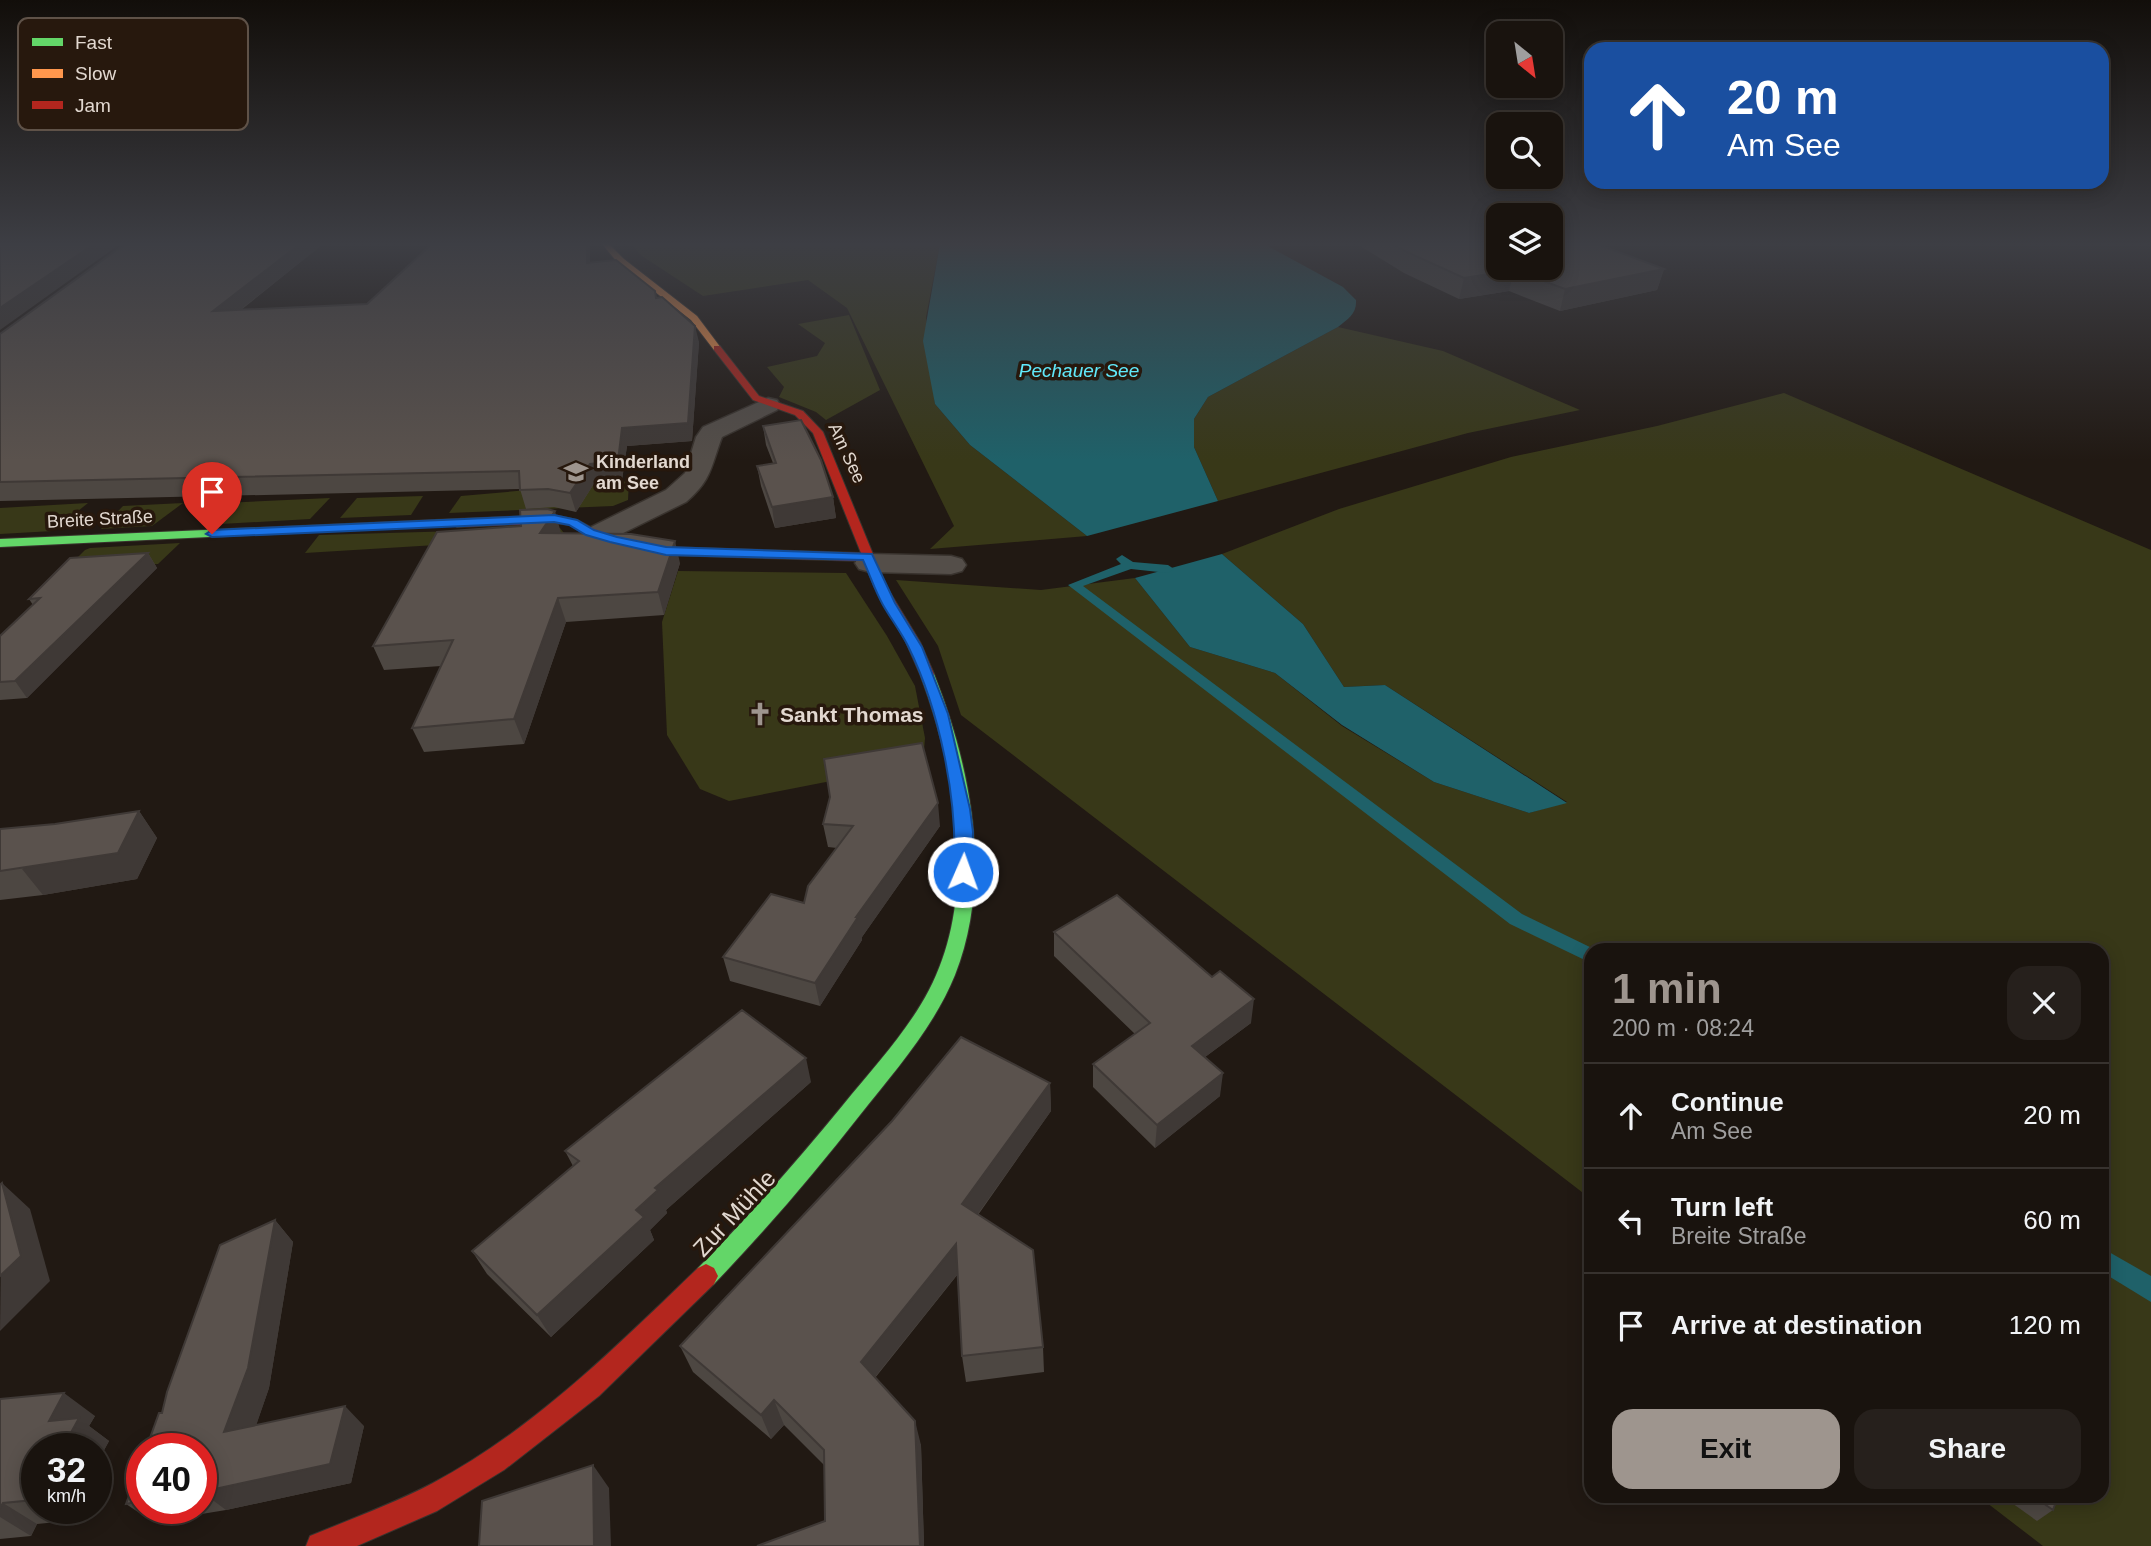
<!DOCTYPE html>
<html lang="en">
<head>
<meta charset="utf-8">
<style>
  body { margin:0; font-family:Helvetica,sans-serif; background:#26201c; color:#f1f3f6; height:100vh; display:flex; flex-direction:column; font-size:26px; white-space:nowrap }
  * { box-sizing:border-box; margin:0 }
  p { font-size:23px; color:#9f9e9e }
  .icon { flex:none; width:38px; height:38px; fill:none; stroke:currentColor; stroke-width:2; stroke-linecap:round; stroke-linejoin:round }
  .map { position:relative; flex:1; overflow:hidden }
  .panel { position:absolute; left:1584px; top:943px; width:525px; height:560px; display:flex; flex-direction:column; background:#19130e; border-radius:21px; box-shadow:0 4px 18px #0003,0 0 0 2px #37322e }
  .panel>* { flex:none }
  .hud { position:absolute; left:1584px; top:42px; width:525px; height:147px; border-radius:21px; box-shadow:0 4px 18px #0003,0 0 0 2px #37322e; background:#1a4fa0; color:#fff; overflow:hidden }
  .needle { width:46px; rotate:150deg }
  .controls { position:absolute; left:1486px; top:21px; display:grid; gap:14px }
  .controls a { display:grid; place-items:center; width:77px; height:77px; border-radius:14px; background:#19130e; box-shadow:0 4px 18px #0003,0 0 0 2px #37322e; font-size:35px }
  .speed { position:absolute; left:21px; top:1433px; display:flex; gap:14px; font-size:35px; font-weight:700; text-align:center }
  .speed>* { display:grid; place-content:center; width:91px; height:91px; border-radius:50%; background:#19130e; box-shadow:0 4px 18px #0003,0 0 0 2px #37322e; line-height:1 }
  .speed small { font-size:18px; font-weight:400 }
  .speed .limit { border:10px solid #d22; background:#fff; color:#111 }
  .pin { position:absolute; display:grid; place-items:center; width:60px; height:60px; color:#fff; margin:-72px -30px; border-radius:50% 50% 50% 0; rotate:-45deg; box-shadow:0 0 7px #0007 }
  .pin .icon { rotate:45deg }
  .me { position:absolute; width:77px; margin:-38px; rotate:2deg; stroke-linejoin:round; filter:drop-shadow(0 0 5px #0008) }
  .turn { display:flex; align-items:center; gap:24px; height:147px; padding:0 28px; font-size:32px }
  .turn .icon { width:91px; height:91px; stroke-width:2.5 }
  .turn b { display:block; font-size:49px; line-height:60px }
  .round { display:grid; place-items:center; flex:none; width:74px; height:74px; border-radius:21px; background:#26201c }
  .headline { display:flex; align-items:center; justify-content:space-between; height:119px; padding:0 28px }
  h1 { font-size:42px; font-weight:700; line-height:52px; color:#9e958e }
  .button { display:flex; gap:14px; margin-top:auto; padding:14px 28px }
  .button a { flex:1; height:80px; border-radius:21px; background:#9e958e; color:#111; font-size:28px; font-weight:700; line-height:80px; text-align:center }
  .button a+a { background:#26201c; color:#f1f3f6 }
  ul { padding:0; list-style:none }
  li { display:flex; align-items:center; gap:21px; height:105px; padding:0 28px; border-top:2px solid #37322e }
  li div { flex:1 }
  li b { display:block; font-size:26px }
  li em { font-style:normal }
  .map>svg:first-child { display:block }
  .green { fill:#383818 }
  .water { fill:#1f6169 }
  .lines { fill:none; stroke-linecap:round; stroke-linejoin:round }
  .stream { fill:#1f6169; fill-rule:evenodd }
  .street-casing { stroke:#39332e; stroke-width:3 }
  .fast-casing { stroke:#39332e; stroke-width:2 }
  .slow-casing { stroke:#39332e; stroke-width:2 }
  .jam-casing { stroke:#39332e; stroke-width:2 }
  .street { fill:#544e49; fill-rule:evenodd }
  .fast { fill:#63d668; fill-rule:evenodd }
  .slow { fill:#ff974d; fill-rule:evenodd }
  .jam { fill:#b3261e; fill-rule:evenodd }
  .wall { fill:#4d4742 }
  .shaded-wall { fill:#3f3936 }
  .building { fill:#5a524d; stroke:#3f3936; stroke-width:2 }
  .route { fill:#1a73e8; stroke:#114b97; stroke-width:2 }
  .labels { text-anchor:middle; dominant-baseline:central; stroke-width:7; stroke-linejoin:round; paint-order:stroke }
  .far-street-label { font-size:18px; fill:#e2d8d0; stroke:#27180d }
  .far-poi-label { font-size:18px; font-weight:bold; fill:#e2d8d0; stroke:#27180d; text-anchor:start }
  .far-water-label { font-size:19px; font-style:italic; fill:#61e9fa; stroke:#27180d }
  .poi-label { font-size:21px; font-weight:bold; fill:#e2d8d0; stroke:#27180d; text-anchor:start }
  .near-street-label { font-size:24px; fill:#e2d8d0; stroke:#27180d }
  .key { fill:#27180d; stroke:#5f5248; stroke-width:2 }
  .key-label { font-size:19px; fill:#e2d8d0 }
</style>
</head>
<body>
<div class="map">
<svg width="2151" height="1546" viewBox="0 0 2151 1546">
  <rect width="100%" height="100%" fill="#211913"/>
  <g class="green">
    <path d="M631 244H940L926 317 935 404 970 445 1087 536 930 549 954 526 847 308 808 280 703 296 642 256Z"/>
    <path d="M849 315 880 390 826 420 816 412 779 397 784 387 767 367 817 356 825 343 798 324Z"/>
    <path d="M1338 327 1443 351 1580 410 1468 433 1218 501 1194 447V419L1208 397Z"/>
    <path d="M1784 393 2151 550V1546H2043L1978 1496H2102V950H1591V1199L961 715 938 646 896 580 1041 590 1135 578 1190 647 1275 673 1342 726 1434 782 1529 813 1567 802 1385 685 1344 687 1303 624 1222 554 1339 509 1511 457 1657 426Z"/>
    <path d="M629 481 628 500 613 506 449 513 461 496Z"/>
    <path d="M423 496 411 515 340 518 357 498Z"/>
    <path d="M330 498 310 519 203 525 223 503Z"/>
    <path d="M88 503 53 531 0 534V508Z"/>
    <path d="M183 503 152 526 101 529 123 506Z"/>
    <path d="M560 528 567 537 305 553 319 535Z"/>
    <path d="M180 543 158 564 65 570 85 550 90 548Z"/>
    <path d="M678 571 846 573 887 636 915 686 925 738 923 763 729 801 700 789 667 735 662 622Z"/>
  </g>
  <g class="water">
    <path d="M940 244H1264L1343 287 1356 300C1357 314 1348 319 1338 327L1208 397 1194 419V447L1218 501 1087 536 970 445 935 404 923 341Z"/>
    <path d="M1222 554 1303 624 1344 687 1385 685 1567 803 1529 813 1434 782 1342 725 1275 673 1190 647 1135 578Z"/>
  </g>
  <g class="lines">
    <g class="stream">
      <path d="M1122 555 1133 562 1168 565 1174 569 1168 573 1131 569 1083 586 1522 914 1596 950H1591V963L1510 924 1068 585 1121 564 1116 559Z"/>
      <path d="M2102 1248 2151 1276V1302L2102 1272Z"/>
    </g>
    <g class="street-casing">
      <g id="street">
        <path d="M768 398 777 400 780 405 777 410 722 437C711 466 712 480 686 502L607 541 597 544 587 541 582 535 587 529 666 490 685 473 696 437 703 427Z"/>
        <path d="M870 554 951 556 962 559 966 565 962 571 951 574 870 572 859 569 855 563 859 557Z"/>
      </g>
    </g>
    <g class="fast-casing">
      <g id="fast">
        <path d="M457 519 461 521V525L0 547V539Z"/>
        <path d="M927 670 934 674C971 767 993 879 955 975 934 1027 895 1071 860 1115 814 1174 766 1230 714 1284L706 1288 698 1284 694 1276 698 1268C749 1216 797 1161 843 1105 873 1068 907 1032 929 990 979 894 956 770 920 674Z"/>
      </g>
    </g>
    <g class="slow-casing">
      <path id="slow" d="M602 244H609L624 259 697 316 721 348 720 350H714L691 320 618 263Z"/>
    </g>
    <g class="jam-casing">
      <g id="jam">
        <path d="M714 346H720L759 396 803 411 823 432 886 586 920 642 934 674 932 677 927 678 920 674 906 642 874 586 864 561 666 555 627 548 586 535 570 525 554 523 457 527 451 523 457 519 554 515 577 520 594 529 633 542 666 547 861 553 813 433 795 415 753 400 714 350Z"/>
        <path d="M706 1264 714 1268 718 1276 714 1284 599 1396 504 1470 437 1511 357 1546H306L310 1536C351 1519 393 1504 433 1483 534 1429 616 1347 698 1268Z"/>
      </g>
    </g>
    <use href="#street" class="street"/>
    <use href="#fast" class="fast"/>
    <use href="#slow" class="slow"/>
    <use href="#jam" class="jam"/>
  </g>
  <g class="wall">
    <path d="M125 244H323L241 310 367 304 432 244H590V263L655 291 656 298 699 342 692 441 627 446 622 480 595 482 576 512 554 507 526 509 520 489 0 501V334Z"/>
    <path d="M1357 244H1498L1664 269 1657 290 1560 311 1509 291 1459 299 1404 273Z"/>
    <path d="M763 426 833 497 836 518 775 528 761 486 757 466 773 463 766 445Z"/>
    <path d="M561 533 680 563 664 615 566 622 524 744 424 752 412 728 441 666 384 670 373 646Z"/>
    <path d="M148 553 157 568 27 698 0 700V636L33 605 29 599Z"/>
    <path d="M139 811 157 838 137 879 43 895 0 900V829L55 824Z"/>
    <path d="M823 824 940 826 862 937V940L820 1006 730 981 723 957 804 903 837 848 828 847Z"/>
    <path d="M1054 932 1251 1023 1205 1057 1220 1096 1155 1148 1093 1087V1064L1135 1034 1054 956Z"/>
    <path d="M811 1082 666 1210 667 1213 650 1230 654 1240 551 1337 487 1274 472 1251 573 1166 565 1151Z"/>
    <path d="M1050 1083 1051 1111 978 1215 1043 1347 1044 1372 966 1382 962 1356 958 1274 875 1378 921 1445 924 1546H757L825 1521 824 1465 784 1425 771 1439 693 1372 680 1346Z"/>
    <path d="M275 1220 293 1242 269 1388 256 1425 364 1426 351 1483 226 1510 153 1522 126 1504 142 1461V1508H201V1449L162 1413Z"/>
    <path d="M0 1399 95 1416 89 1426 109 1441 96 1465V1449H37V1508H74L67 1521 37 1524 31 1536 0 1539Z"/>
    <path d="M2002 1496H2058L2053 1510 2037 1521Z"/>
  </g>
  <g class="shaded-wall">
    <path d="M94 244H120L0 330V308Z"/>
    <path d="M300 244H323L220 326 213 311Z"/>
    <path d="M587 244H590V278L587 263Z"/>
    <path d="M1664 269 1657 290 1560 311 1565 289Z"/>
    <path d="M1514 270 1509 291 1459 299 1464 278Z"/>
    <path d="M695 326 699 342 692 441 627 446 622 480 595 482 576 512 570 493 590 464 622 428Z"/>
    <path d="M833 497 836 518 775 528 772 507Z"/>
    <path d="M555 511 561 533H540Z"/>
    <path d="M675 541 680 563 664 615 658 592Z"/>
    <path d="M148 553 157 568 27 698 15 681Z"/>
    <path d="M558 598 566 622 524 744 514 719Z"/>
    <path d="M938 803 940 826 862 937V940L820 1006 815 983 856 917Z"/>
    <path d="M139 811 157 838 137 879 43 895 22 869Z"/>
    <path d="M1254 999 1251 1023 1189 1069 1192 1046Z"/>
    <path d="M806 1058 811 1082 666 1210 667 1213 650 1230 654 1240 551 1337 537 1315 636 1210 655 1188Z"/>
    <path d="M1223 1073 1220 1096 1155 1148 1157 1125Z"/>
    <path d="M1050 1083 1051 1111 965 1232 962 1204Z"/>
    <path d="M2 1183 30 1209 50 1281 0 1331Z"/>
    <path d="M275 1220 293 1242 269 1388 247 1452 224 1432Z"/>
    <path d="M956 1244 960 1271 867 1387 861 1362Z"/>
    <path d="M64 1393 95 1416 89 1426 109 1441 96 1465V1449H62L49 1421Z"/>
    <path d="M774 1400 784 1425 771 1439 761 1415Z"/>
    <path d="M345 1406 364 1426 351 1483 226 1510 202 1492Z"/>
    <path d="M915 1421 921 1445 924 1546H920Z"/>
    <path d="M593 1465 609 1488 611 1546H594Z"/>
    <path d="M3 1503 37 1524 31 1536 0 1517V1508Z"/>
    <path d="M48 1508H74L67 1521Z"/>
  </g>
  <g class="building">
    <path d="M0 244H94L0 308Z"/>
    <path d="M125 244H300L213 311 367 304 432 244H587V263L616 260 655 291 656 298 662 297 695 326 688 423 622 428 618 461 590 464 570 493 548 489 520 490 519 471 0 482V334Z"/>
    <path d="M1393 244H1498V268H1550V244H1597L1664 269 1565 289 1514 270 1464 278 1407 252Z"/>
    <path d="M801 420 821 460 833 497 772 507 757 466 776 463 763 426Z"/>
    <path d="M547 509 555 511 540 533 631 534 675 541 658 592 558 598 514 719 412 728 453 640 373 646 437 532 521 526 520 510Z"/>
    <path d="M148 553 15 681 0 682V636L40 598 29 599 70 558Z"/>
    <path d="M922 743 938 803 856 917H858L815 983 723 957 771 894 804 903 808 886 853 826 823 824 830 797 824 759Z"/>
    <path d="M139 811 118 853 0 871V829L55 824Z"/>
    <path d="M1117 895 1212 977 1220 971 1254 999 1192 1046 1223 1073 1157 1125 1093 1064 1150 1023 1054 932Z"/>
    <path d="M742 1010 806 1058 655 1188 658 1190 636 1210 644 1217 537 1315 472 1251 579 1161 565 1151Z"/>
    <path d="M961 1037 1050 1083 962 1204 1033 1250 1043 1347 962 1356 956 1244 861 1362 915 1421 920 1546H757L825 1521 824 1450 774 1400 761 1415 680 1346 892 1121Z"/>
    <path d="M2 1183 21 1256 0 1276V1185Z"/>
    <path d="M275 1220 248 1368 224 1432 345 1406 330 1464 201 1492V1449H146L159 1413H162L167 1392 220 1245Z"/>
    <path d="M64 1393 49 1421 79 1418 62 1449H37V1495L34 1500 3 1503 0 1508V1399Z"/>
    <path d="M142 1461V1501L126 1504Z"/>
    <path d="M593 1465 594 1546H479L482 1501Z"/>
    <path d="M2033 1496H2058L2053 1510Z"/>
  </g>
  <linearGradient id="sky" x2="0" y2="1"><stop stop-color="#120e0a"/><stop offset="0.53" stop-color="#3d3e44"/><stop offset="1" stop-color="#3d3e44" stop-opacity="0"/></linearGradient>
  <rect width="2151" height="461" fill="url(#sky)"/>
  <path class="route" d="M554 515 577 520 594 530 617 537 666 547 872 554 895 603 922 647 948 714 970 809 973 832 972 872 969 876H957L954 872C958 800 940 711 908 646 901 632 891 619 883 605 875 591 870 575 863 560L666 555 610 542 586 535 569 525 554 522 212 537 206 534 212 530Z"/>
  <defs>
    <g id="school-bare" transform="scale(1.89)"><path d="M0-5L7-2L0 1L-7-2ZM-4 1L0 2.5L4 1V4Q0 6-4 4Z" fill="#9e958e" stroke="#27180d" stroke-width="2.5" paint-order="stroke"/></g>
    <g id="church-bare" transform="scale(1.89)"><path d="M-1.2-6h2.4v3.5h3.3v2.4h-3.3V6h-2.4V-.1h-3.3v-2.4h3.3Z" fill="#9e958e" stroke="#27180d" stroke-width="2.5" paint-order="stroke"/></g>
  </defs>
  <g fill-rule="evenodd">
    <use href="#school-bare" x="576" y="472"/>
    <use href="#church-bare" x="760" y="714"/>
  </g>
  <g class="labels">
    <g class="far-street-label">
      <text transform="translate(847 453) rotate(65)">Am See</text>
      <text transform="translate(100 519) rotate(-3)">Breite Straße</text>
    </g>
    <g class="far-poi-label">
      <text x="596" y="462">Kinderland<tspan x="596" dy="21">am See</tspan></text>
    </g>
    <g class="far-water-label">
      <text x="1079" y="370">Pechauer See</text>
    </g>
    <g class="poi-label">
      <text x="780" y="714">Sankt Thomas</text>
    </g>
    <g class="near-street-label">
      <text transform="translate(734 1213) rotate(-47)">Zur Mühle</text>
    </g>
  </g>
  <rect x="18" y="18" width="230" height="112" rx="10" class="key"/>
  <rect x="32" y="38" width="31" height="8" fill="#63d668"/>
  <rect x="32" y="69" width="31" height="9" fill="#ff974d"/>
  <rect x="32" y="101" width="31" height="8" fill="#b3261e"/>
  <g class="key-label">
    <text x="75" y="49">Fast</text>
    <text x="75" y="80">Slow</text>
    <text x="75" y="112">Jam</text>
  </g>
</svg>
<div class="controls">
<a><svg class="needle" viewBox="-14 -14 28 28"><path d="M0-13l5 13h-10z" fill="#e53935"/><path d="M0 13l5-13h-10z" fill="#9f9e9e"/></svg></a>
<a><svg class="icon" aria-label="search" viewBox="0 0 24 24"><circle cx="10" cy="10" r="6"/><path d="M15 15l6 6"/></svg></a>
<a><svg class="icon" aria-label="layers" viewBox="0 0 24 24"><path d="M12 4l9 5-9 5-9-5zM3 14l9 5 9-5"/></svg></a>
</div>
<div class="speed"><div>32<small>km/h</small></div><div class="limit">40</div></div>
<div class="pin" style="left:212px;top:534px;background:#d93025"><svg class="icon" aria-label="arrive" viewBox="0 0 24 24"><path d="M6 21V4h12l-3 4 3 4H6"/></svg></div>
<svg class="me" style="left:963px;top:872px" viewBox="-20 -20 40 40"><circle r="17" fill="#1a73e8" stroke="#fff" stroke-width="3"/><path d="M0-11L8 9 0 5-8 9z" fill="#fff"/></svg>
<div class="hud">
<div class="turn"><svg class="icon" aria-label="ahead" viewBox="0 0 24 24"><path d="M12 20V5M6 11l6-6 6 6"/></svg><div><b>20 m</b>Am See</div></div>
</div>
<section class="panel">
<div class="headline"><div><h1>1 min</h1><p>200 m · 08:24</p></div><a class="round"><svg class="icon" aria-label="close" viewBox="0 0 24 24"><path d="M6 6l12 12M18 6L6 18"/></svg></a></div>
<ul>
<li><svg class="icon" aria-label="ahead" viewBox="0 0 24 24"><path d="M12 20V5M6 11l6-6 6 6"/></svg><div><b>Continue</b><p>Am See</p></div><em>20 m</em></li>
<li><svg class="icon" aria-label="left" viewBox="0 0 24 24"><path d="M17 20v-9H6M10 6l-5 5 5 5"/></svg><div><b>Turn left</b><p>Breite Straße</p></div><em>60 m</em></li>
<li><svg class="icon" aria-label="arrive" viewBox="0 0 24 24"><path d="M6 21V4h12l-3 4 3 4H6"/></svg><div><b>Arrive at destination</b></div><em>120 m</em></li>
</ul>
<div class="button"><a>Exit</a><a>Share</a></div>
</section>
</div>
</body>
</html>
